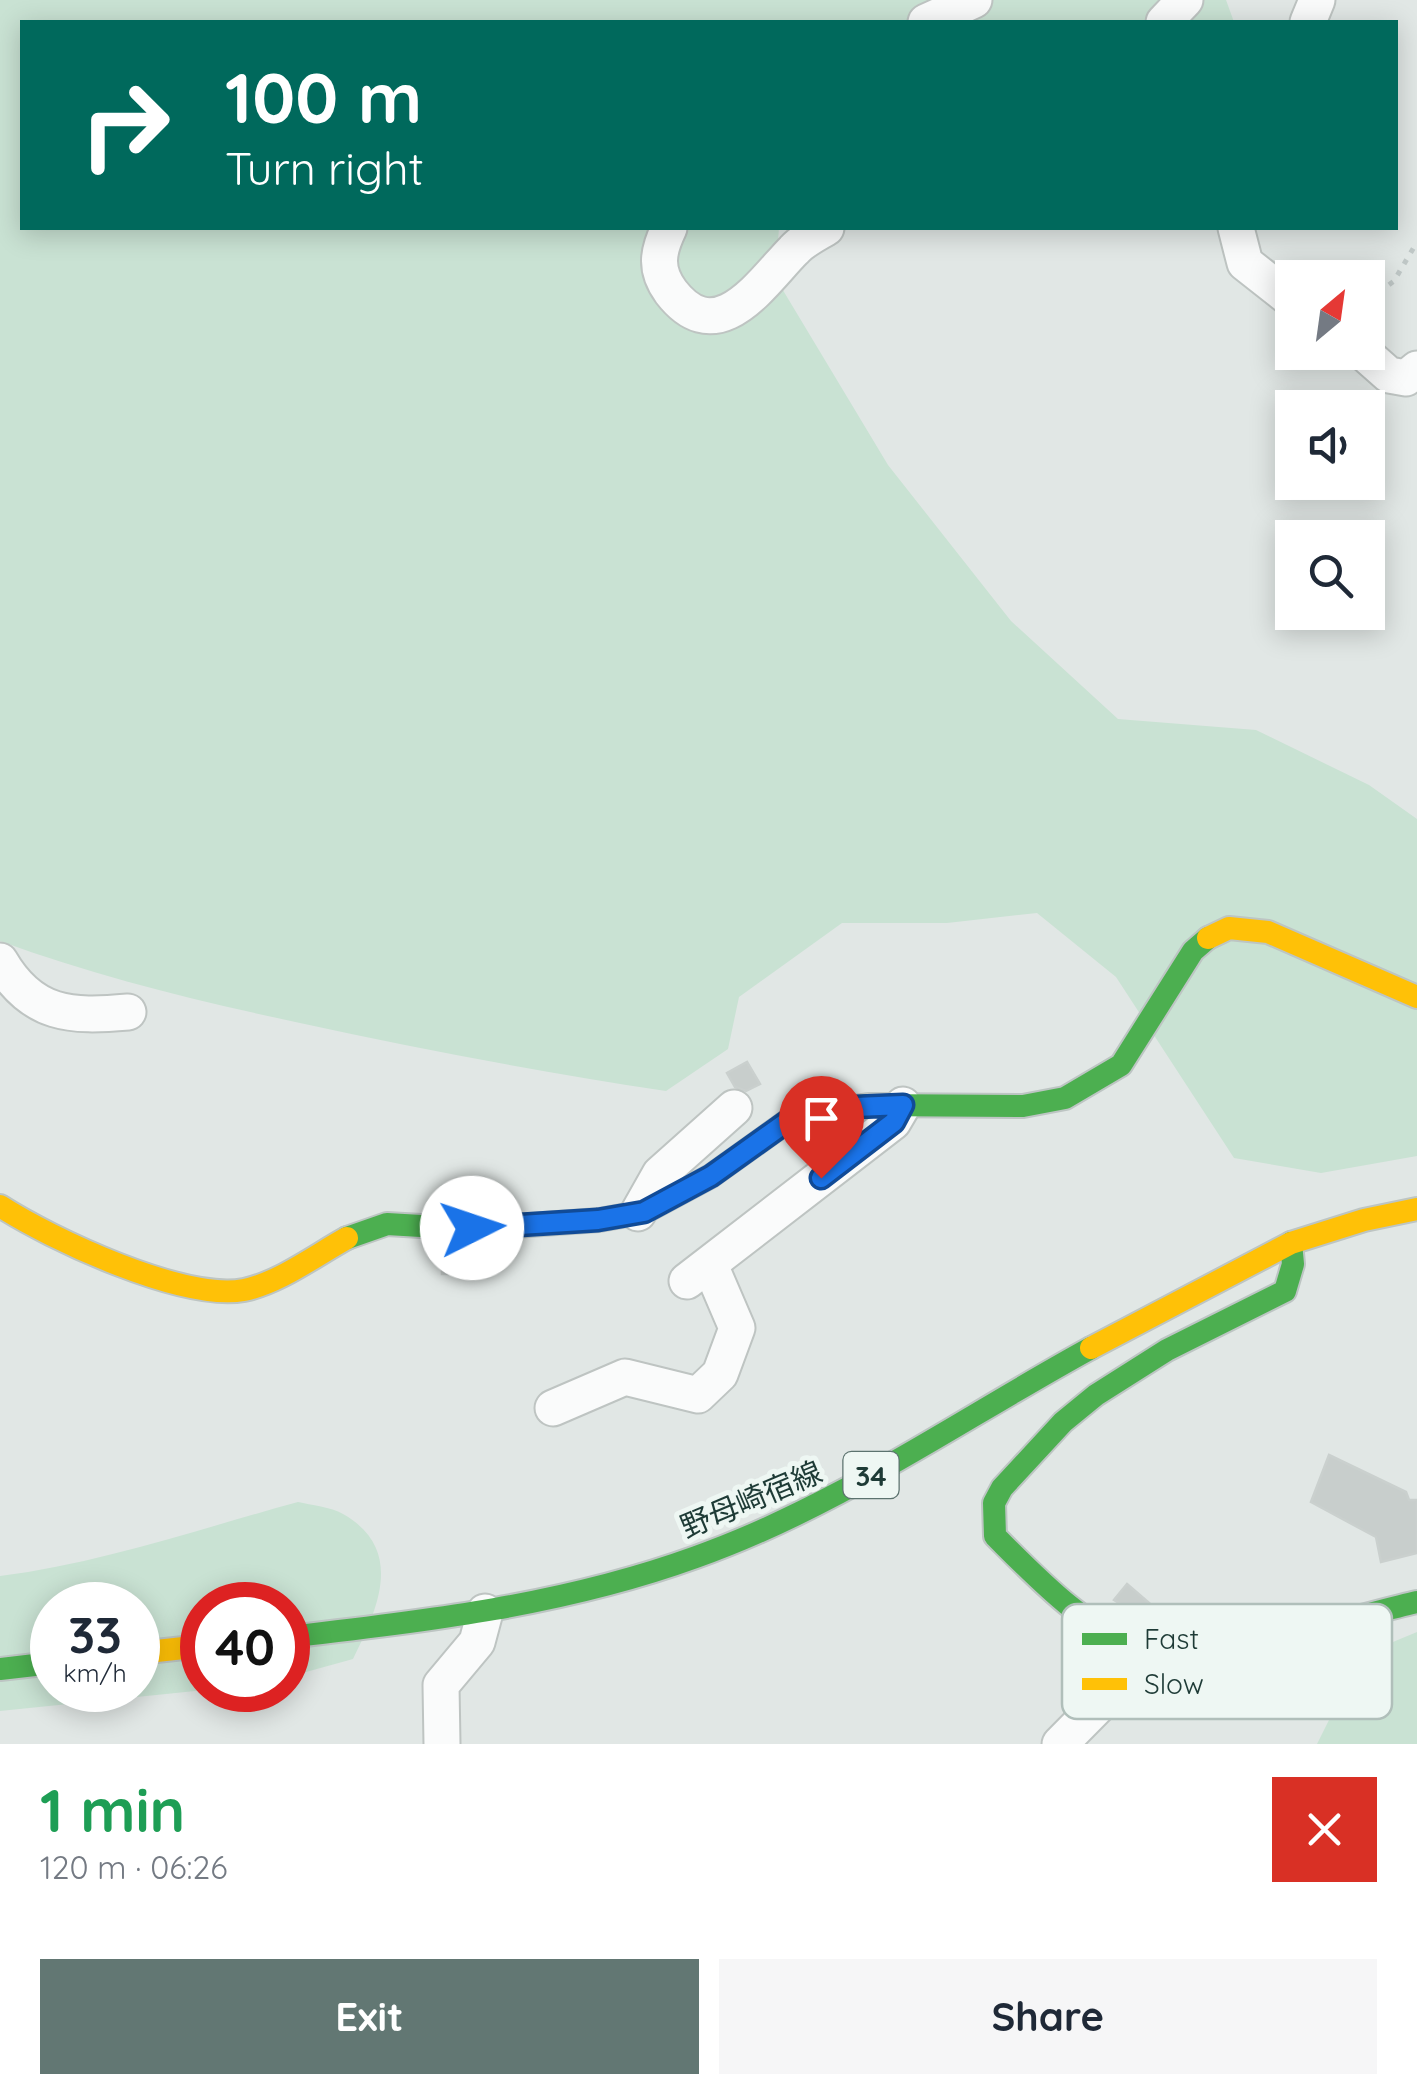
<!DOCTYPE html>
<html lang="en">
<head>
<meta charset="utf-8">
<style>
  body { margin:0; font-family:Quicksand,"Noto Sans JP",sans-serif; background:#f6f6f7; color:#1f2937; height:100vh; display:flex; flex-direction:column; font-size:38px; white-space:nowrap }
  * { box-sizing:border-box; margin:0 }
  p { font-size:32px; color:#747a83 }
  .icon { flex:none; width:55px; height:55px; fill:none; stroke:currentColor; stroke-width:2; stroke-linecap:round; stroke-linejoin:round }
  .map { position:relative; height:1744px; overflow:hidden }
  .drawer { display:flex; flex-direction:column; background:#fff; flex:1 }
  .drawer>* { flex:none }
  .top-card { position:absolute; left:20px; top:20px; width:1378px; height:210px; border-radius:0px; box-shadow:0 5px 25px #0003; background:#00695c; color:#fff; overflow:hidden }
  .needle { width:65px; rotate:29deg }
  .tools { position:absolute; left:1275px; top:260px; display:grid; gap:20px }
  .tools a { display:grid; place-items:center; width:110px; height:110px; border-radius:0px; background:#fff; box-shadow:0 5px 25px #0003; font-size:50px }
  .speed { position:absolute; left:30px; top:1582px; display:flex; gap:20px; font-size:50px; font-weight:700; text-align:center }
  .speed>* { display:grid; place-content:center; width:130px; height:130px; border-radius:50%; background:#fff; box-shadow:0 5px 25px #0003; line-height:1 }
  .speed small { font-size:25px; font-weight:400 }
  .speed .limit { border:15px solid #d22; background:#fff; color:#111 }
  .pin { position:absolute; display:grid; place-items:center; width:85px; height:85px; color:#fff; margin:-102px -42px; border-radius:50% 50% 50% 0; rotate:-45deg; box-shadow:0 0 10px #0007 }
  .pin .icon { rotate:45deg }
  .me { position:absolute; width:110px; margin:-55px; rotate:86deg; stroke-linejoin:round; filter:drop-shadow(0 0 8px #0008) }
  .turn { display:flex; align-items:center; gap:35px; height:210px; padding:0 40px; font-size:45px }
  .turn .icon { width:130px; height:130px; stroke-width:2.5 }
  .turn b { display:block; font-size:70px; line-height:85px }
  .round { display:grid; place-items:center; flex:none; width:105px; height:105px; border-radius:0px; background:#f6f6f7 }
  .head { display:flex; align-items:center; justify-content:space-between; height:170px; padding:0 40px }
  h1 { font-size:60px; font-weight:700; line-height:75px; color:#1e9e55 }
  .cta { display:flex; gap:20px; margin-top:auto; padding:20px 40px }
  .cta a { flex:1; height:115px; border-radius:0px; background:#627773; color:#fff; font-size:40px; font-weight:700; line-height:115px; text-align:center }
  .cta a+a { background:#f6f6f7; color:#1f2937 }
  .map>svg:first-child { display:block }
  .green { fill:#c9e2d3; fill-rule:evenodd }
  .building { fill:#c8cecc; stroke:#cad0ce; stroke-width:2.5 }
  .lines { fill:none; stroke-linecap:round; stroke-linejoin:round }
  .street-casing { stroke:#bec4c2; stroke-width:39 }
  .fast-casing { stroke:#bdc5c3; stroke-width:26 }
  .slow-casing { stroke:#bdc5c3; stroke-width:26 }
  .path { stroke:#bfc7c6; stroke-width:5; stroke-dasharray:5 8; stroke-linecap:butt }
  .street { stroke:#fafbfb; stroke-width:35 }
  .fast { stroke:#4caf50; stroke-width:22 }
  .slow { stroke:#ffc107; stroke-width:22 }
  .route-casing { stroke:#114b97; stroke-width:25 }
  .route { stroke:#1a73e8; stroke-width:18 }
  .labels { text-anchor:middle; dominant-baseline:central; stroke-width:10; stroke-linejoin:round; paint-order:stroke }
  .shield { fill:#eef7f3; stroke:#5c736f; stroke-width:2.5 }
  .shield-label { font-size:28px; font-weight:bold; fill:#1e3b36 }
  .street-label { font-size:30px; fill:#1e3b36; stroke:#eef7f3 }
  .key { fill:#eef7f3; stroke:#b0bfba; stroke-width:2.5 }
  .key-label { font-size:28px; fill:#1e3b36 }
</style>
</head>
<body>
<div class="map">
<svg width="1417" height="1744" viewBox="0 0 1417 1744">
  <rect width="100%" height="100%" fill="#e1e7e5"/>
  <g class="green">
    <path d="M0 0H1226L1234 22H22V228H779L775 277 888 465 1011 621 1118 719 1256 730 1369 785 1417 819V1156L1321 1173 1234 1158 1116 977 1037 913 947 923H842L739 997 728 1049 666 1091C543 1072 422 1050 300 1023 198 1001 98 977 0 941Z"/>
    <path d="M298 1502C311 1505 331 1507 343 1514 406 1550 377 1610 353 1659L288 1677V1605H202L205 1690 0 1711V1576C102 1563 199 1529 298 1502ZM52 1605H138V1690H52Z"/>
    <path d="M1417 1632V1744H1317L1347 1684 1376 1649Z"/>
  </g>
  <g class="building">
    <path d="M747 1062 760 1084 746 1091 735 1087 727 1073Z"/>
    <path d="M442 1256 469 1258 468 1274H442Z"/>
    <path d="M1329 1455 1406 1492 1409 1500H1417V1553L1381 1562 1376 1537 1311 1502Z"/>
    <path d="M1127 1584 1156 1609 1147 1620 1114 1600Z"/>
  </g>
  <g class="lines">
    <g class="street-casing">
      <g id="street">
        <path d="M926 22 974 0"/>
        <path d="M1164 22 1185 0"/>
        <path d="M1308 22 1317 0"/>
        <path d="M669 228C658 251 654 269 671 292 718 353 763 281 794 250 802 241 815 234 826 228"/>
        <path d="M1236 228 1245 263 1292 300"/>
        <path d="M1363 352 1389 375 1406 378 1417 369"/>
        <path d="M0 961C32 1016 71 1017 128 1012"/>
        <path d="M638 1213 660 1174 734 1108"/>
        <path d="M687 1281 893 1122 903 1105"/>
        <path d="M553 1408 625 1377 698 1395 720 1374 737 1328 710 1265"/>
        <path d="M442 1744 441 1685 477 1642 485 1612"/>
        <path d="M1060 1744 1150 1653"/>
      </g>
    </g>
    <g class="fast-casing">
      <g id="fast">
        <path d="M347 1238 387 1224 472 1229 599 1220 644 1212 711 1176 795 1116 868 1105 1023 1106 1065 1098 1121 1065 1193 951 1208 938"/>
        <path d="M1291 1243 1293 1264 1285 1291 1167 1350 1096 1395 1063 1422 1002 1488 994 1503 995 1536C1038 1579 1087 1631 1147 1651 1190 1666 1364 1614 1417 1602"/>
        <path d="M288 1637C427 1621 564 1605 696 1557 837 1507 961 1419 1091 1348"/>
        <path d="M0 1669 52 1663"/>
      </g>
    </g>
    <g class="slow-casing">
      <g id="slow">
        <path d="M1208 938 1229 928 1268 932 1417 997"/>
        <path d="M0 1206C51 1239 183 1301 244 1290 279 1283 316 1255 347 1238"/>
        <path d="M1091 1348 1291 1243 1364 1220 1417 1209"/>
        <path d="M138 1653 202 1646"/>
      </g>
    </g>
    <path class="path" d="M1368 300 1394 281 1417 242"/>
    <use href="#street" class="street"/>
    <use href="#fast" class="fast"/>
    <use href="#slow" class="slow"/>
  </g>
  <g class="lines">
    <g class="route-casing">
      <path id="route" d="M472 1228 598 1220 644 1212 711 1176 795 1116 832 1108 903 1105 894 1122 821 1178"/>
    </g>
    <use href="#route" class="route"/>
  </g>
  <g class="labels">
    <rect class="shield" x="843.5" y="1452" width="55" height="46" rx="8"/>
    <g class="shield-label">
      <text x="871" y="1475">34</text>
    </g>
    <g class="street-label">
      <text transform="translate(751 1499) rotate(-23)">野母崎宿線</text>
    </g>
  </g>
  <rect x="1062" y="1604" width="330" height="115" rx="15" class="key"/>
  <rect x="1082" y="1633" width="45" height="12" fill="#4caf50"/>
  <rect x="1082" y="1678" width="45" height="12" fill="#ffc107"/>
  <g class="key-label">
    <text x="1144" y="1649">Fast</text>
    <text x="1144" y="1694">Slow</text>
  </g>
</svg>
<div class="tools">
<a><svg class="needle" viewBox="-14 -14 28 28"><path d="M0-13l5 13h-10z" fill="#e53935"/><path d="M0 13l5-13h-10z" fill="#747a83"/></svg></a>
<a><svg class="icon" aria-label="sound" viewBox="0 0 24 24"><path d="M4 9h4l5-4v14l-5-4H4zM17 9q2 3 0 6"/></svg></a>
<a><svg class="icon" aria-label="search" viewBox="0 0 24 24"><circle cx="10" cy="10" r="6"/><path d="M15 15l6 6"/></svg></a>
</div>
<div class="speed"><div>33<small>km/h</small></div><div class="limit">40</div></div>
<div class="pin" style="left:821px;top:1178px;background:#d93025"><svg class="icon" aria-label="arrive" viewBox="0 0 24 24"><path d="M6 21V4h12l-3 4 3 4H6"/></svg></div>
<svg class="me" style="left:472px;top:1228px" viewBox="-20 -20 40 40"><circle r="19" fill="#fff"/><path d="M0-13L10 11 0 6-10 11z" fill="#1a73e8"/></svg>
<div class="top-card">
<div class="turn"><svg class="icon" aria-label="right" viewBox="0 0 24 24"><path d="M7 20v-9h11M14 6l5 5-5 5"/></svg><div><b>100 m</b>Turn right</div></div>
</div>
</div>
<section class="drawer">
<div class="head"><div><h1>1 min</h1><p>120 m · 06:26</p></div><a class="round" style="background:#d93025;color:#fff"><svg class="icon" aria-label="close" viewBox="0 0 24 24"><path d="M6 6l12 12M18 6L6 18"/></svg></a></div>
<div class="cta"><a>Exit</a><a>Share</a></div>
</section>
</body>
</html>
